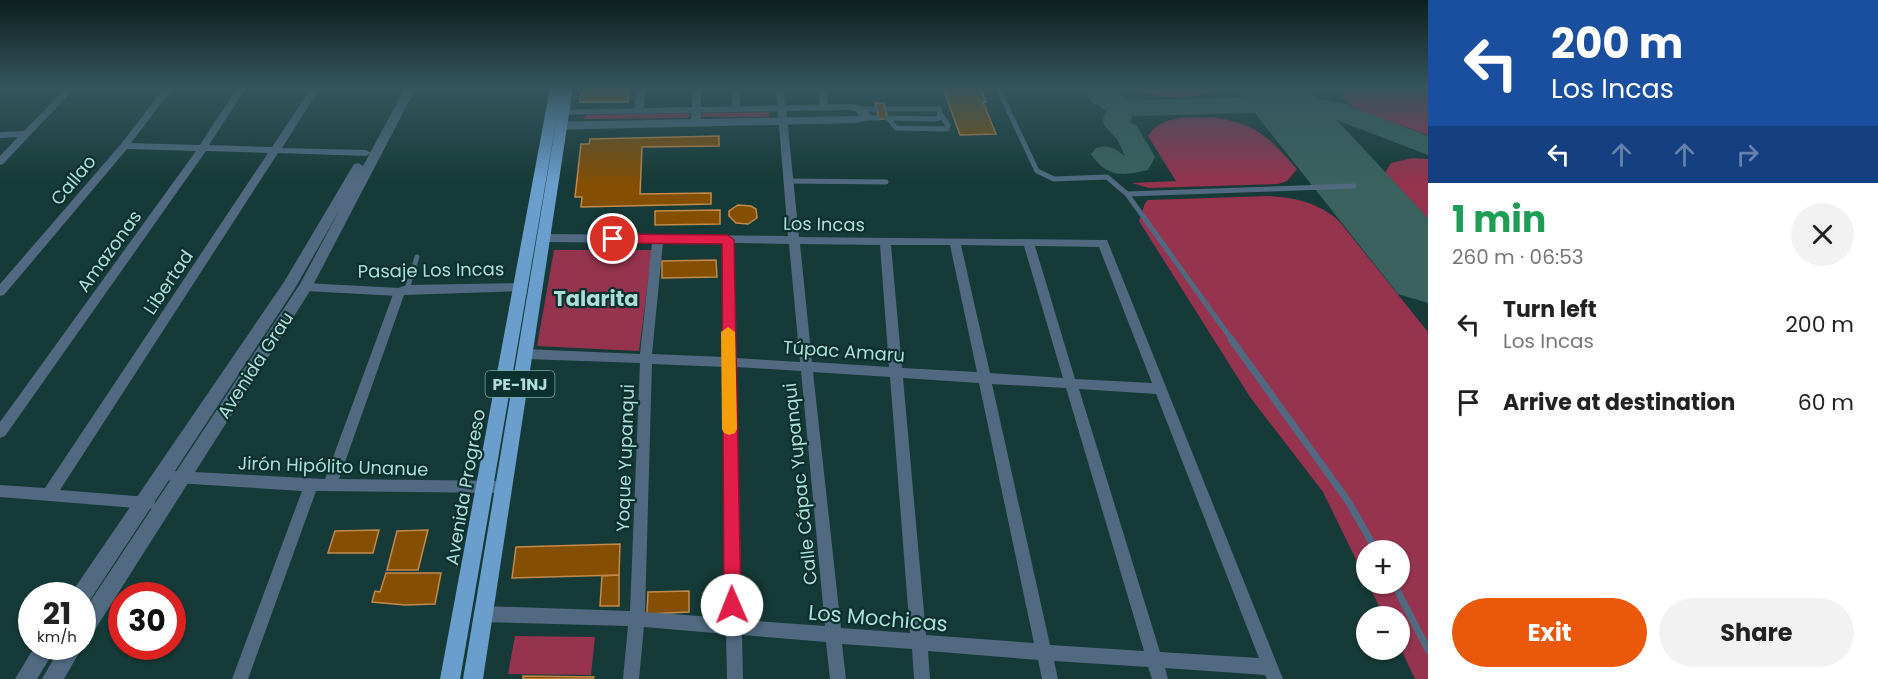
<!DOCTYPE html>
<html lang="en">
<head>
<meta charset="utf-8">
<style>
  body { margin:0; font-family:Poppins,sans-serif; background:#f2f2f2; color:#222; height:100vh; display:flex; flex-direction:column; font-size:22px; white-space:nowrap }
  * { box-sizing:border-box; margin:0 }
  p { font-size:20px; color:#767676 }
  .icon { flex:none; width:33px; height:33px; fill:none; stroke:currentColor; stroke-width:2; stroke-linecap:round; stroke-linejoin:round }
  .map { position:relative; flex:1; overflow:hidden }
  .details { display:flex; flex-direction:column; background:#fff; width:450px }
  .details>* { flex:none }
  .hud { background:#1a4fa0; color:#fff; overflow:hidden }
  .buttons { position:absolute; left:1356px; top:540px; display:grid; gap:12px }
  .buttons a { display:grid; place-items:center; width:54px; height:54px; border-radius:50%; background:#fff; box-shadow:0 2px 4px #0004; font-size:30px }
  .speed { position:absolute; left:18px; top:582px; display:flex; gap:12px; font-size:30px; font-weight:700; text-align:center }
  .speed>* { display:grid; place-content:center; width:78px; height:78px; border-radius:50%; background:#fff; box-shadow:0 2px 4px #0004; line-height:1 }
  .speed small { font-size:15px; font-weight:400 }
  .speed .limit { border:9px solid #d22; background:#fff; color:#111 }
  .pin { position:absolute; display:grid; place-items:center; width:51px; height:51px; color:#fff; margin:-26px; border:3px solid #fff; border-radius:50%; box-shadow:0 2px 6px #0007 }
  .me { position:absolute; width:66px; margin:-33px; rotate:359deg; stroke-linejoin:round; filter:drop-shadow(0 0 4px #0008) }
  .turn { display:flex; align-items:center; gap:21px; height:126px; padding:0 24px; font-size:27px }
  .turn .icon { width:78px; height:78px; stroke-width:2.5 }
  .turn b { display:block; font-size:42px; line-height:51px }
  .lanes { display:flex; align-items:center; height:57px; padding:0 24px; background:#0003; justify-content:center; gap:30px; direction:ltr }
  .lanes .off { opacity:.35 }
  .round { display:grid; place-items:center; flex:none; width:63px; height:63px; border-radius:32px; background:#f2f2f2 }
  .headline { display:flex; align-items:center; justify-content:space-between; height:102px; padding:0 24px }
  h1 { font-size:36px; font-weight:700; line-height:45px; color:#1e9e55 }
  .button { display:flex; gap:12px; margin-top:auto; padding:12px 24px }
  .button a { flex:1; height:69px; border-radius:36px; background:#ea580c; color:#fff; font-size:24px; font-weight:700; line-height:69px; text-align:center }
  .button a+a { background:#f2f2f2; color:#222 }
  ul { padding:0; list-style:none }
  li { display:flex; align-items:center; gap:18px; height:78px; padding:0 24px }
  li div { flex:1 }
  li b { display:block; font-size:22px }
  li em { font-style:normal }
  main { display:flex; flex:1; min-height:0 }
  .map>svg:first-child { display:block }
  .green { fill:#96334f }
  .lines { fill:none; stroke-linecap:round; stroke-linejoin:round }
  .taxiway { fill:#3b625e; fill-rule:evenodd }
  .runway { fill:#3b625e; fill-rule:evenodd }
  .building { fill:#844f03; stroke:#c38a4c; stroke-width:1.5 }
  .service-far1 { stroke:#516a81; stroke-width:5 }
  .service { stroke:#516a81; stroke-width:7 }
  .pedestrian { stroke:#516a81; stroke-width:8 }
  .minor { fill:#516a81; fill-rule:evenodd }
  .tertiary { fill:#516a81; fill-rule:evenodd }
  .primary { fill:#699ecd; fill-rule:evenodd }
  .route { fill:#e11d48; stroke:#92132f; stroke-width:1.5 }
  .slow { fill:#f59e0b }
  .labels { text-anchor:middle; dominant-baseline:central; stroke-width:4.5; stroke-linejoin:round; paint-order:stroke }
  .shield { fill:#0b302d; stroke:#7caaa5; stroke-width:1.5 }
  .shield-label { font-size:16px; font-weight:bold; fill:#addfd8 }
  .street-label { font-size:18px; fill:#addfd8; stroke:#0b302d }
  .quarter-label { font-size:21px; font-weight:bold; fill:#addfd8; stroke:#0b302d }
  .near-street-label { font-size:21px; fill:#addfd8; stroke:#0b302d }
</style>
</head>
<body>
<main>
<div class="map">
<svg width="1428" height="679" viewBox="0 0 1428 679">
  <rect width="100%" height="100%" fill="#163a37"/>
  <g class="green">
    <path d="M1127 88H1218C1200 103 1147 97 1127 88Z"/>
    <path d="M1346 88H1428V135L1363 112 1349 104 1342 97Z"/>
    <path d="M770 112 769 117H701L703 113Z"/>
    <path d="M687 113 690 115 687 118 583 119 586 115Z"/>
    <path d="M1212 117C1258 124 1267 136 1297 169L1287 181 1278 184 1149 188 1132 183 1176 181 1148 136C1162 114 1189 118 1212 117Z"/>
    <path d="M1412 158 1428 159V228L1387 182 1386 171 1391 163Z"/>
    <path d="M1269 196C1296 198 1319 203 1339 221L1428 332V679H1415L1400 647V616H1384L1368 584H1400V550H1366V580L1323 492 1250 397 1139 221 1145 203 1148 200Z"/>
    <path d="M554 250H652L639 351 537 346Z"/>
    <path d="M515 636 595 637 591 675 508 674Z"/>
  </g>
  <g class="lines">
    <path class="taxiway" d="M1086 88H1112L1113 92 1128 100 1309 96 1345 104 1428 136V155L1326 116 1309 112 1132 116 1130 122 1137 126 1155 157 1148 170C1123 176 1107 178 1091 154L1096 148C1110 144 1114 148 1125 156 1122 150 1119 141 1115 137 1106 127 1099 124 1106 111L1091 101Z"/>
    <path class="runway" d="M1235 88H1307L1428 218V303L1398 294Z"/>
  </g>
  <g class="building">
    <path d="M629 88 628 102H580L582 89Z"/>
    <path d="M943 88H981L986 102H983L996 134 960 135Z"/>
    <path d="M875 103H884L888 119H879Z"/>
    <path d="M719 136V146L642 147 640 194 711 193V204L581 207 582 197H575L581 144H589L590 139Z"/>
    <path d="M738 205 751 206 756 209 757 218 748 224 736 223 729 216V211Z"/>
    <path d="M720 210V224L655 225V211Z"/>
    <path d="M716 260 717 277 662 278V261Z"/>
    <path d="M379 530 373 553H328L335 531Z"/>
    <path d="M428 530 418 570H387L397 531Z"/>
    <path d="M620 544 619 575 512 578 516 547Z"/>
    <path d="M386 573H441L435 604 405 605 372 602 375 591 380 592Z"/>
    <path d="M619 575V606H600L602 576Z"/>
    <path d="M689 591V612L647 614 648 592Z"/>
    <path d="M523 676 594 677 593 679H523Z"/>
  </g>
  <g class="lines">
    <g class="service-far1">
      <path d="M998 88 1037 171 1054 179 1107 177 1127 194 1354 186"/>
      <path d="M860 109H877"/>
      <path d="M885 109H940L939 118 934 119 887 118"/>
      <path d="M864 118H878"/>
      <path d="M888 118 896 128 947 129 948 125 941 115"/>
      <path d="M788 181 886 182"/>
      <path d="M1127 194 1232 340"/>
      <path d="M407 289 417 257"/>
    </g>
    <g class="service">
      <path d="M1231 339 1348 501 1376 550"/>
      <path d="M1394 584 1428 650"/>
    </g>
    <path class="pedestrian" d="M305 287 399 292"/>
    <g class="minor">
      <path d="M66 88H75L3 164 0 165V156L18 137 0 138V132L24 131Z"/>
      <path d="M164 88H173L131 143 200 145 237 88H246L209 145 272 147 311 88H320L282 148 366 150 371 153 366 156 278 153 60 490 148 497 153 498 155 503 153 508 148 509 0 497V485L45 488 268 153 206 151 5 436 0 438V422L196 151 127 149 4 295 0 296V284L121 144Z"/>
      <path d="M637 88H645L644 110 639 113 634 110Z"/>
      <path d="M693 88H701V122L696 125 691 122Z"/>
      <path d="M732 88H740V110H734L732 108Z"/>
      <path d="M776 88H784L799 237 1107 240 1283 679H1267L1265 675 1165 668 1168 679H1152L1148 667 1054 661 1058 679H1042L1038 660 928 651 930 679H914L912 649 842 644 846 679H830L826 642 742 635 743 679H727L726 634 644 627 639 679H623L628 626 483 622 478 619 475 614 478 609 483 606 630 611 640 363 525 359 521 357 519 354 521 351 525 349 640 354 652 243 544 242 539 238 544 234 788 236ZM663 243H723L724 357 652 354ZM733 243 789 244 800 362 736 358ZM800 244 880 245 889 367 812 362ZM891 245H950L977 372 902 368ZM961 245 1024 246 1063 378 990 373ZM1035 246 1099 247 1152 383 1075 379ZM652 364 724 367 726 618 645 612ZM736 367 801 371 825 626 742 620ZM813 372 890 377 910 633 841 628ZM903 378 979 383 1034 643 926 635ZM992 384 1066 388 1144 651 1050 645ZM1079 389 1156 394 1259 658 1160 652Z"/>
      <path d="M820 88H828L827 109H821L819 107Z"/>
      <path d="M522 283 528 287 522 291 404 295 339 479 504 481 509 483 511 487 509 491 504 493 316 491 248 679H232L302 491 175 483 170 481 168 477 170 473 175 471 325 479 395 289 407 285Z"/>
    </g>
    <g class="tertiary">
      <path d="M405 88H416L310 291 89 639 82 642V614L300 284 339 211 294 290 88 603 82 605V596H72L74 589 284 282 354 164 358 163 363 166Z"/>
      <path d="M852 104 866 108 871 116 868 120 856 123 549 130 543 126 549 122 859 116 857 112 851 110 548 115V111L552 110Z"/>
      <path d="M82 645 83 646 64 679H42L61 646Z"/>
      <path d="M35 646H57L37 679H15Z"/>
    </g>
    <path class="primary" d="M550 88H573L483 679H463L559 105 460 679H440Z"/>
  </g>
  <linearGradient id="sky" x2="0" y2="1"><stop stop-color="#0c201e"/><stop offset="0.48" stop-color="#36555e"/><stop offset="1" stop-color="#36555e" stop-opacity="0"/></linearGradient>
  <rect width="1428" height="183" fill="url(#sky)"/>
  <path class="route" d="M613 234 728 235 734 240 741 605 739 611 732 614 726 611 724 605 722 244 613 243 606 239Z"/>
  <path class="slow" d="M728 327 735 332 737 429 735 433 729 435 724 433 722 429 721 332Z"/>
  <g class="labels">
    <rect class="shield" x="485.5" y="371" width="69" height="26" rx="4.5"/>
    <g class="shield-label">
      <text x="520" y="384">PE-1NJ</text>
    </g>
    <g class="street-label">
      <text transform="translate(73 180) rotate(-50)">Callao</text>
      <text transform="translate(824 224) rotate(1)">Los Incas</text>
      <text transform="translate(109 251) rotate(-54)">Amazonas</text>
      <text transform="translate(431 270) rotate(-1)">Pasaje Los Incas</text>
      <text transform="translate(168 282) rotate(-56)">Libertad</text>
      <text transform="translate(844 351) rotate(4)">Túpac Amaru</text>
      <text transform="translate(255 365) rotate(-57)">Avenida Grau</text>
      <text transform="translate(625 458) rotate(-88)">Yoque Yupanqui</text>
      <text transform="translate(333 466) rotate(2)">Jirón Hipólito Unanue</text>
      <text transform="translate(800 484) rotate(-96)">Calle Cápac Yupanqui</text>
      <text transform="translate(465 487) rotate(-80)">Avenida Progreso</text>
    </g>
    <g class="quarter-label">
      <text x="596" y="298">Talarita</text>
    </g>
    <g class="near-street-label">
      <text transform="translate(878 618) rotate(5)">Los Mochicas</text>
    </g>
  </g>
</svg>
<div class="buttons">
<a>+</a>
<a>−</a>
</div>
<div class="speed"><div>21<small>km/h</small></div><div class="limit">30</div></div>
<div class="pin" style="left:613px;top:239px;background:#d93025"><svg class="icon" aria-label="arrive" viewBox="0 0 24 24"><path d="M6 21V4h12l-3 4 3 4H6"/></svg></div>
<svg class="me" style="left:732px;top:605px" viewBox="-20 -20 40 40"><circle r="19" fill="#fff"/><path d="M0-13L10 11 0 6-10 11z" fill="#e11d48"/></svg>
</div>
<section class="details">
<div class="hud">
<div class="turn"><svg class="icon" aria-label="left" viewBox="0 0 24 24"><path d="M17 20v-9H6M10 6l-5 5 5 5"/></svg><div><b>200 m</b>Los Incas</div></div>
<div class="lanes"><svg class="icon" aria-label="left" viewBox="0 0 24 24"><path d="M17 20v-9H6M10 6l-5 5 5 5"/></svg><svg class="icon off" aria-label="ahead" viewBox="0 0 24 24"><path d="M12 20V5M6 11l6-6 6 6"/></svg><svg class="icon off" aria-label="ahead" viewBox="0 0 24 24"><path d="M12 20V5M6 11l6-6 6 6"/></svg><svg class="icon off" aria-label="right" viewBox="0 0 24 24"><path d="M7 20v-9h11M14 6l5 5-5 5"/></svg></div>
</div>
<div class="headline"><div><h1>1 min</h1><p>260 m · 06:53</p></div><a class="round"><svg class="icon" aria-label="close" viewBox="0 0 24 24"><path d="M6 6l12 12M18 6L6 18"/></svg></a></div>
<ul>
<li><svg class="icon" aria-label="left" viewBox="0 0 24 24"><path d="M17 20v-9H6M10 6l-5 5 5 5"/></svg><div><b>Turn left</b><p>Los Incas</p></div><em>200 m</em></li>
<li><svg class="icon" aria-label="arrive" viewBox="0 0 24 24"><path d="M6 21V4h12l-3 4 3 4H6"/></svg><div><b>Arrive at destination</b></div><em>60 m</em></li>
</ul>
<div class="button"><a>Exit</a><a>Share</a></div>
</section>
</main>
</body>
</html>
